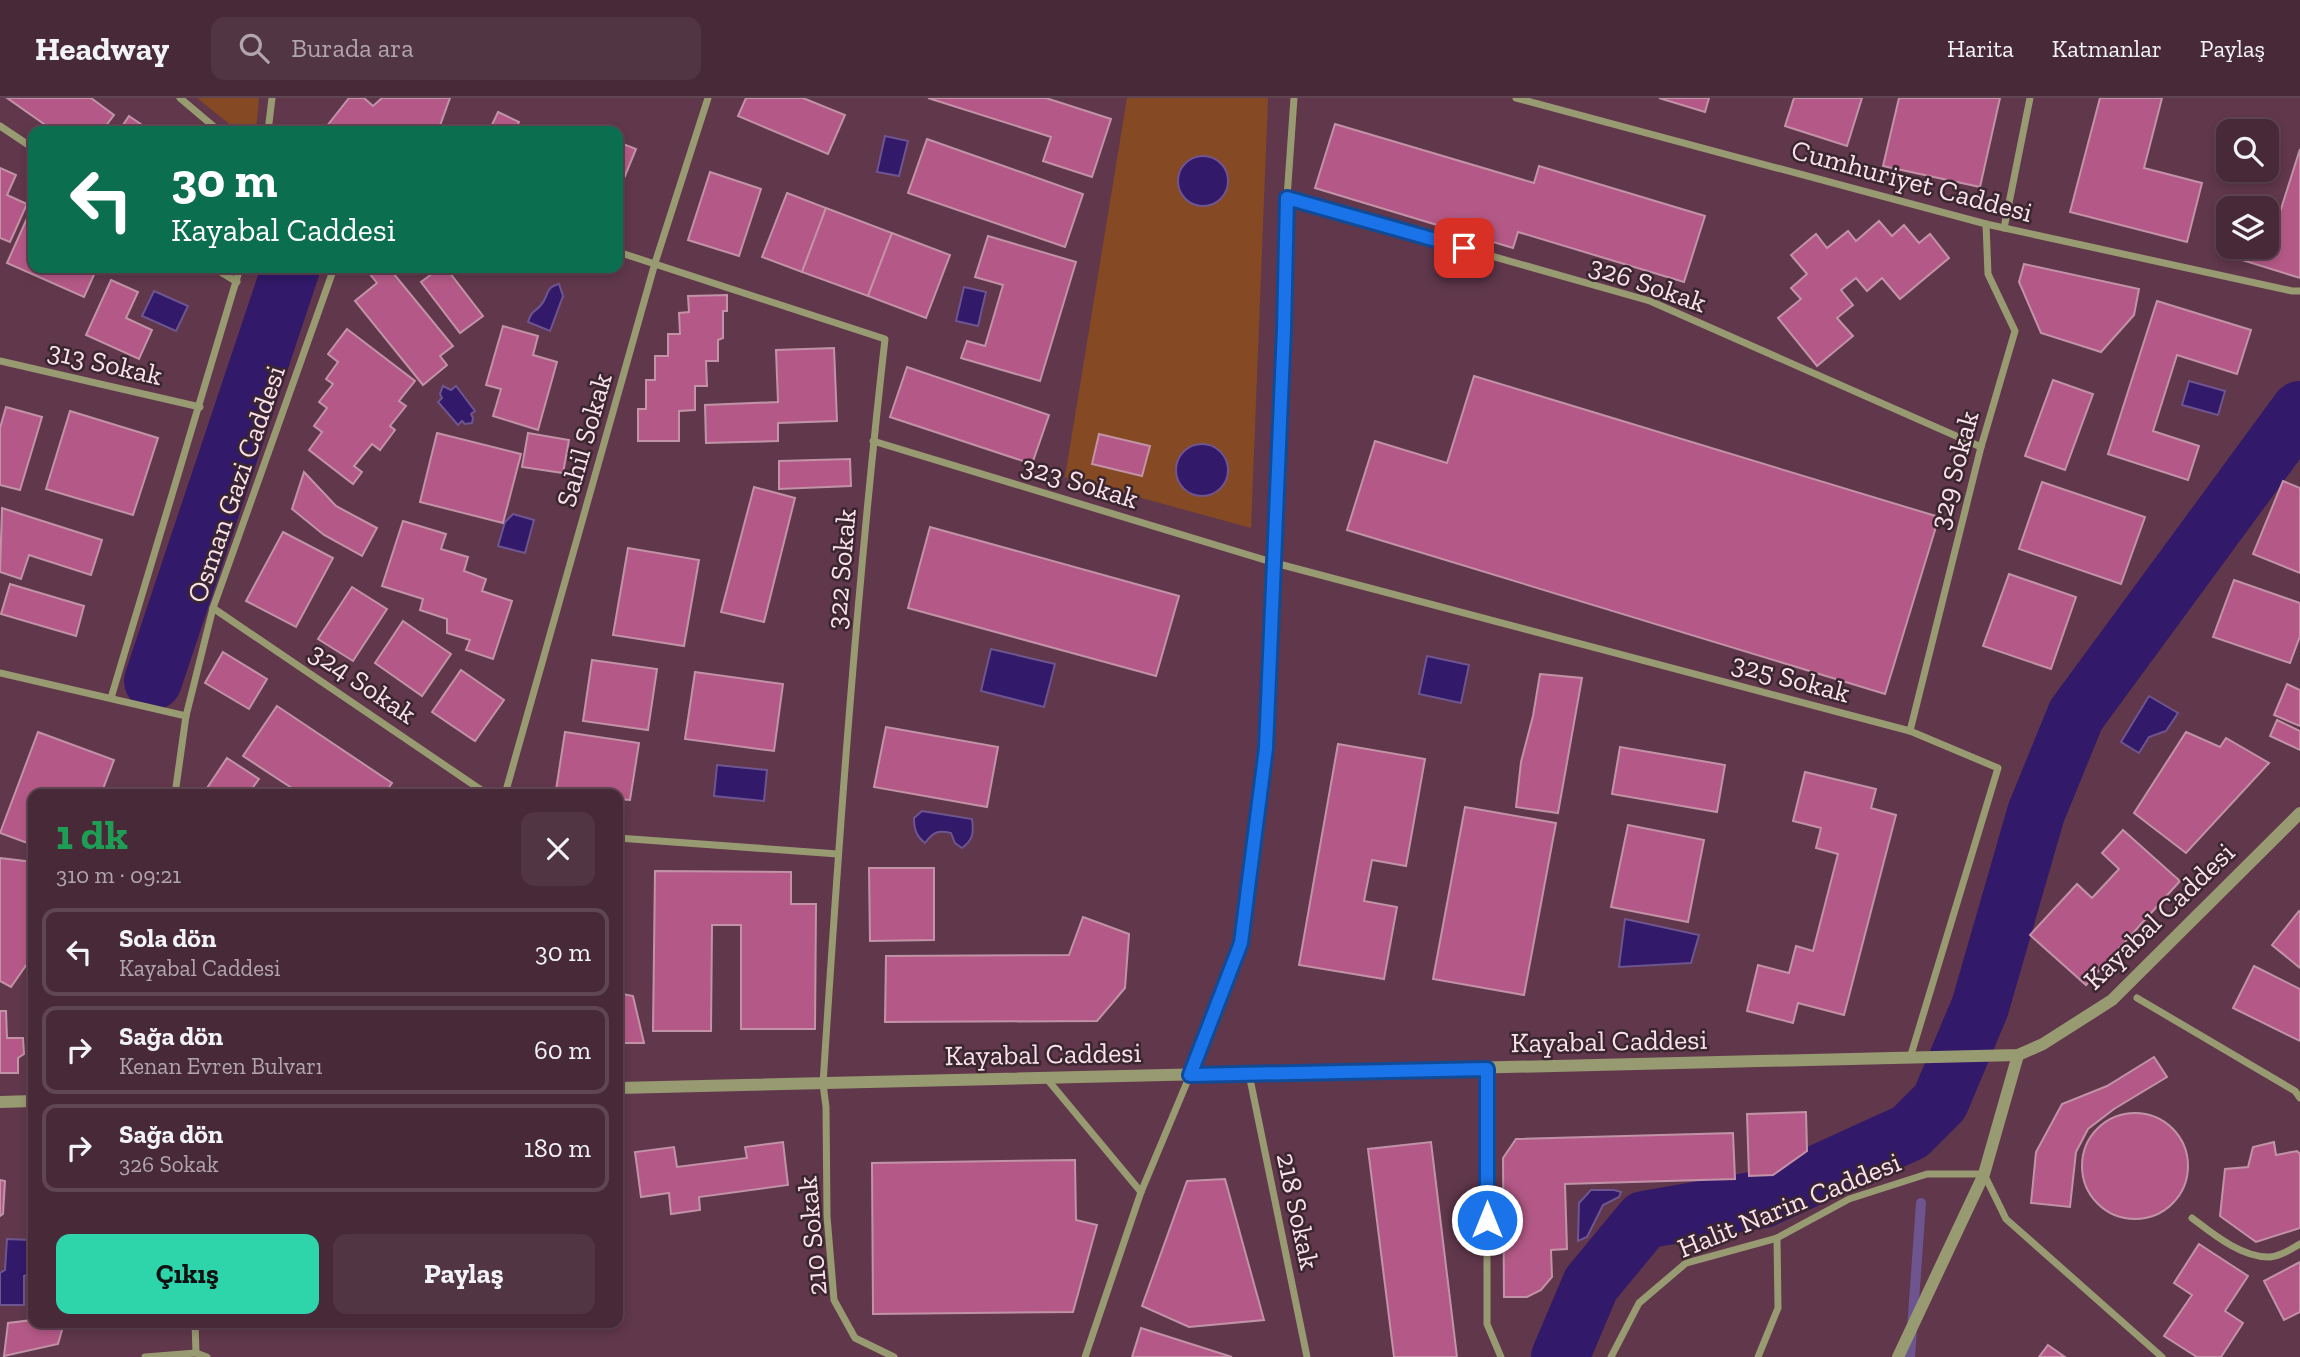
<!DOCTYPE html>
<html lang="tr">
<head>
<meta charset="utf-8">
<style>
  body { margin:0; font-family:"Zilla Slab",serif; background:#523543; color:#f1f3f6; height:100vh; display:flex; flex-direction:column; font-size:26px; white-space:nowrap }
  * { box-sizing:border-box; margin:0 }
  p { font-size:23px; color:#b1a6ae }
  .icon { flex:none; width:38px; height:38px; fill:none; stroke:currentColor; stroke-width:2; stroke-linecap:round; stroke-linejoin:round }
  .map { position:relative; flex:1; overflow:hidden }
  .panel { position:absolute; left:28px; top:691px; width:595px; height:539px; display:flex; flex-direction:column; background:#482938; border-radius:14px; box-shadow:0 4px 10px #0003,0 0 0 2px #604553 }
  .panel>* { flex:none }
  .banner { position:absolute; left:28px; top:28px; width:595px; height:147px; border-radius:14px; box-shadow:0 4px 10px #0003,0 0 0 2px #604553; background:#0b6e4f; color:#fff; overflow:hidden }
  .fabs { position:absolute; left:2216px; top:21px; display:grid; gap:14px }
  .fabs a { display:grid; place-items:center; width:63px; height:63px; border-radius:14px; background:#482938; box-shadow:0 4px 10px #0003,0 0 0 2px #604553; font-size:35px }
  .pin { position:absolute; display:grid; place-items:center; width:60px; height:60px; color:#fff; margin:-30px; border-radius:14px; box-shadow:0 4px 10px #0006 }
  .me { position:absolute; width:77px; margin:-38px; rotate:0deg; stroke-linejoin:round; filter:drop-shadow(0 0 5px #0008) }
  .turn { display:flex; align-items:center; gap:24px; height:147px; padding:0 28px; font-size:32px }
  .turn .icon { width:91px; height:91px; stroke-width:2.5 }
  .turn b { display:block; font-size:49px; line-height:60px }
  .round { display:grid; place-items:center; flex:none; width:74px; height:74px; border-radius:14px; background:#523543 }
  .overview { display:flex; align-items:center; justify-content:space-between; height:119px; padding:0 28px }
  h1 { font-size:42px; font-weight:800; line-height:52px; color:#1e9e55 }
  .primary-button { display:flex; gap:14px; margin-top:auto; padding:14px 28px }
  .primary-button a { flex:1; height:80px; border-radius:14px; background:#2ed4aa; color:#111; font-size:28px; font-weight:800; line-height:80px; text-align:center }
  .primary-button a+a { background:#523543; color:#f1f3f6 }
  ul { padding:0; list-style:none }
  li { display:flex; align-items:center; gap:21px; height:88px; margin:0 14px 10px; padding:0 14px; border:4px solid #604553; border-radius:14px }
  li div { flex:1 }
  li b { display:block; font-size:26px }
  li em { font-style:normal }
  header { display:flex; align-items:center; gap:42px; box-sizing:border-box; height:98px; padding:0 35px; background:#482938; border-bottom:2px solid #604553 }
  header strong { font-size:33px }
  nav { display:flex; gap:38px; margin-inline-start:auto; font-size:24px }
  .search { width:490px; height:63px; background:#523543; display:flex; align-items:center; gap:18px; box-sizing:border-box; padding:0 24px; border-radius:14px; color:#b1a6ae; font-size:26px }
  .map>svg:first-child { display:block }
  .green { fill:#854a24 }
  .water { fill:#321969; stroke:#6e5590; stroke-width:2 }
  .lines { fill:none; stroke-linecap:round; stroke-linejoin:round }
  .stream { stroke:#6e5590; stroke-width:10 }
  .river { stroke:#321969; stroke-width:58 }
  .building { fill:#b45987; stroke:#c292a7; stroke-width:2 }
  .minor { stroke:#989a71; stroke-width:7 }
  .tertiary { stroke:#989a71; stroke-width:12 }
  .route-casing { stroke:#114b97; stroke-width:18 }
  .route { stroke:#1a73e8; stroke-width:12 }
  .labels { text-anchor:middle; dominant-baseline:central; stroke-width:5; stroke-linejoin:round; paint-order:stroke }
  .street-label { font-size:28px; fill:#fbe1eb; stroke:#39262e }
</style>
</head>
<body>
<header>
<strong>Headway</strong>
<div class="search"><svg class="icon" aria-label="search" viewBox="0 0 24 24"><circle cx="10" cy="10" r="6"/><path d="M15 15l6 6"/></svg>Burada ara</div>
<nav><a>Harita</a><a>Katmanlar</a><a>Paylaş</a></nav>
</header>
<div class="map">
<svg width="2300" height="1259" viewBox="0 0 2300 1259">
  <rect width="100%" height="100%" fill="#60374b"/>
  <g class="green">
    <path d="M197 0H259L256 33H238Z"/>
    <path d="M1127 0H1268L1251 430 1065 379Z"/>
  </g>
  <g class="water">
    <path d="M885 38 908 43 899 78 877 74Z"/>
    <circle cx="1203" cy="83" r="25"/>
    <path d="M559 186 563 198 550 233 528 224C532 212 534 215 541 207 549 198 545 189 559 186Z"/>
    <path d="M964 189 986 194 978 228 956 223Z"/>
    <path d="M154 193 188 208 176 233 142 218Z"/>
    <path d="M2189 283 2225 293 2218 317 2182 307Z"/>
    <path d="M443 288 451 292 456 288 475 313 471 316 473 320 472 325 465 326 462 323 458 327 438 304 442 300 440 296Z"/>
    <circle cx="1202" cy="372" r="26"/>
    <path d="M513 416 534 422 525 455 498 448 505 424Z"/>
    <path d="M991 551 1055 566 1044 609 981 593Z"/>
    <path d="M1427 558 1469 567 1461 605 1419 596Z"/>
    <path d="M2149 598 2178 615 2166 633 2149 639 2139 655 2121 644Z"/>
    <path d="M717 667 767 672 764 703 714 698Z"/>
    <path d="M922 713 972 721C974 735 973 742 962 750L955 745 951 735C938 732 933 734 925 745 916 738 914 731 914 720Z"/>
    <path d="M1625 821 1699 837 1691 865 1619 869Z"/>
    <path d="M1591 1092H1614L1621 1094 1619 1099 1603 1107 1587 1139 1578 1143 1579 1105Z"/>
    <path d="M7 1141 30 1142 29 1176 24 1178V1207H0V1175L5 1172Z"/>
  </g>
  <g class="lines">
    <g class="stream">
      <path d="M1925 1049 1928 1016"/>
      <path d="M1910 1259 1921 1105"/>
    </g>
    <g class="river">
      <path d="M153 583 291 170"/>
      <path d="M1560 1259 1591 1186 1644 1122 1763 1101 1910 1034 1940 1004 1980 909 2036 715 2076 617 2300 312"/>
    </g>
  </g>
  <g class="building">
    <path d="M7 0H91L114 17 102 33H54Z"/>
    <path d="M349 0H364L373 8 382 0H450L438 33H323Z"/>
    <path d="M746 0H803L845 17 828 56 738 18Z"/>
    <path d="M928 0H1046L1111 21 1092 79 1043 63 1051 39Z"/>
    <path d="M1659 0H1709L1705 14Z"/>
    <path d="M1794 0H1862L1847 48 1785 28Z"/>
    <path d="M1899 0H2000L1980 89 1883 68Z"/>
    <path d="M2100 0H2162L2144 70 2202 85 2187 144 2070 114Z"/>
    <path d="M498 14 519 24 515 33H489Z"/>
    <path d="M129 18 151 33H119Z"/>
    <path d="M1335 26 1534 85 1539 68 1705 118 1684 184 1518 134 1513 150 1315 90Z"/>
    <path d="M927 41 1083 96 1065 149 908 95Z"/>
    <path d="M618 44 636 51 620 90 618 89Z"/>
    <path d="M2300 51V180L2239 161 2242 149H2266V110H2254L2256 106 2280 114Z"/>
    <path d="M0 70 16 77 7 97 27 106 10 144 0 140Z"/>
    <path d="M710 74 761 91 739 158 688 142Z"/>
    <path d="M787 95 826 110 802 174 762 159Z"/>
    <path d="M33 107V170H97L84 199 7 165Z"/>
    <path d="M826 110 892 135 868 198 802 174Z"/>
    <path d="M1879 123 1892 138 1904 127 1919 145 1930 136 1949 160 1900 201 1882 180 1867 193 1856 180 1841 192 1853 207 1837 220 1853 238 1817 268 1778 220 1801 201 1791 190 1807 176 1791 157 1816 136 1827 150 1848 133 1856 143Z"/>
    <path d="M892 135 950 157 926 220 868 198Z"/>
    <path d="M988 138 1076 164 1040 283 961 260 967 243 985 248 1003 187 975 179Z"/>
    <path d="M2024 166 2139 191 2134 217 2101 254 2041 235 2019 184Z"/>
    <path d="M376 170H389L453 248 440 258 447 267 423 287 355 203 377 185 369 175Z"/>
    <path d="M440 170H446L483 218 460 235 421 184Z"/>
    <path d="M111 182 138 194 126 220 152 232 139 261 86 237Z"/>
    <path d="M727 197V213H723V240L718 242V263H706L707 288H695V312L679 313V343H638V311H646V282H655V258H668V236H680L679 215 689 214 688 198Z"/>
    <path d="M2157 203 2251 232 2237 276 2177 257 2153 333 2199 348 2188 382 2108 356Z"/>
    <path d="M503 228 538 238 533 257 557 264 538 332 493 318 501 291 486 287Z"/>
    <path d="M347 231 415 283 399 303 406 308 390 328 395 332 380 352 372 346 354 368 362 374 353 386 309 352 322 334 314 328 327 310 319 304 333 286 326 281 338 264 328 256Z"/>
    <path d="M834 250 837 323 778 325V343L706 345 705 307 778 304 776 252Z"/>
    <path d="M907 269 1049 317 1032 366 890 319Z"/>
    <path d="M1474 278 1939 419 1885 596 1347 432 1375 343 1447 365Z"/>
    <path d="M2053 282 2093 296 2065 372 2025 358Z"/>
    <path d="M6 309 42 319 20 392 0 387V330Z"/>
    <path d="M70 313 158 340 133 417 46 391Z"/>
    <path d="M437 335 521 356 503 425 420 404Z"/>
    <path d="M528 335 569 342 563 375 522 369Z"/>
    <path d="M1099 336 1150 348 1142 378 1092 366Z"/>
    <path d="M850 361 851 388 779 391V363Z"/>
    <path d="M304 374 336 408 377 430 362 458 324 437 292 411Z"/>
    <path d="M2283 383 2300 390V475L2253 456Z"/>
    <path d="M2042 384 2145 419 2121 486 2019 451Z"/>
    <path d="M754 389 795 400 764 524 721 514Z"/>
    <path d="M2 410 102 442 91 477 29 457 21 481 0 474Z"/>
    <path d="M403 423 446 436 441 451 468 459 464 473 486 481 482 493 512 503 493 561 466 552 470 542 447 535V521L420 512 423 501 382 488Z"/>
    <path d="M930 429 1179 498 1156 578 908 510Z"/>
    <path d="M283 434 333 460 296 529 246 503Z"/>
    <path d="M628 450 699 462 684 548 613 537Z"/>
    <path d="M2009 476 2076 499 2051 571 1983 548Z"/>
    <path d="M2234 482 2300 505V538L2290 565 2213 539Z"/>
    <path d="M10 486 84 508 76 538 1 516Z"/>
    <path d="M352 489 387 511 353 563 318 541Z"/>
    <path d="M403 523 451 556 422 598 375 565Z"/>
    <path d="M223 554 267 581 249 611 205 585Z"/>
    <path d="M592 562 657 571 648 632 583 623Z"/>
    <path d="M461 572 504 602 475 643 432 614Z"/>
    <path d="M695 574 783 586 774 653 685 641Z"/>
    <path d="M1540 576 1582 580 1558 715 1516 709 1521 664 1533 618Z"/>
    <path d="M2287 586 2300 592V628L2274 617Z"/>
    <path d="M277 608 392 685 384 696H301L243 658Z"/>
    <path d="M2277 622 2300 633V652L2270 638Z"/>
    <path d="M886 629 998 649 987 709 874 689Z"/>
    <path d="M38 634 114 662 101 696H33V747L0 735Z"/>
    <path d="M565 634 639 645 630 702 618 701V696H589L556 692Z"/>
    <path d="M2186 634 2220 649 2226 640 2269 665 2186 755 2134 715Z"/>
    <path d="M1338 646 1425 661 1406 768 1372 762 1364 803 1397 809 1384 881 1299 867Z"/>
    <path d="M1620 649 1725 667 1717 714 1612 696Z"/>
    <path d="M227 660 259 681 248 696H203Z"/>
    <path d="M1805 674 1876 691 1871 710 1896 717 1844 917 1798 905 1793 925 1747 913 1758 867 1789 875 1796 848 1813 853 1838 756 1816 750 1821 730 1793 723Z"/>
    <path d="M1465 709 1556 725 1524 897 1433 881Z"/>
    <path d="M1628 727 1704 742 1688 824 1611 809Z"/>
    <path d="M2123 732 2180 783 2086 887 2030 837 2077 786 2092 800 2119 771 2102 755Z"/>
    <path d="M0 760 33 764V784L28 800 33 804V869L27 866 11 889 0 883Z"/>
    <path d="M869 770H934V842L870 843Z"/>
    <path d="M655 773 791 774V806H816L815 931H741V827H712L711 933H653Z"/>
    <path d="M2299 813 2300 814V870L2272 847Z"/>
    <path d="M1083 819 1129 836 1125 890 1097 923 885 924 886 858 1069 857Z"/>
    <path d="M2254 868 2300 891V943L2233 910Z"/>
    <path d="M618 895 633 898 644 945H618Z"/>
    <path d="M0 913H6L7 940H23L24 956 18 960V975H0Z"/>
    <path d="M2154 959 2167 979 2114 1011 2088 1031 2076 1054 2070 1109 2031 1105 2036 1054 2062 1006 2107 988Z"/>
    <path d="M1806 1014 1807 1053 1773 1077 1749 1078 1747 1016Z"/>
    <circle cx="2135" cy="1068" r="53"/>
    <path d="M1733 1035 1735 1081 1565 1086 1567 1151 1551 1152 1552 1179 1541 1192 1527 1199H1504L1503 1060 1516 1041Z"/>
    <path d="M783 1044 788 1087 699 1099 700 1112 671 1116 669 1095 641 1099 635 1054 674 1049 677 1069 747 1060 745 1049Z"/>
    <path d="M1431 1044 1457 1259H1394L1368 1051Z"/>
    <path d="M2274 1044 2276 1057 2297 1053 2300 1056V1130L2256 1144 2220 1118 2225 1071 2248 1069 2253 1049Z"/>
    <path d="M1075 1062 1076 1122 1097 1127 1073 1214 873 1216 872 1065Z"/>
    <path d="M1225 1081 1264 1222 1189 1229 1142 1208 1187 1083Z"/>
    <path d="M0 1082 5 1083 3 1116 0 1118Z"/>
    <path d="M2199 1146 2248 1178 2225 1213 2243 1225 2221 1259H2197L2164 1238 2192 1197 2174 1185Z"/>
    <path d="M2300 1164V1214L2284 1222 2264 1183Z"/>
    <path d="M33 1222V1225H64L58 1246 4 1258 8 1225Z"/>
    <path d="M1141 1230 1232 1259H1132Z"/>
    <path d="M2048 1247 2065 1259H2039Z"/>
  </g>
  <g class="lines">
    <g class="minor">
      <path d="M180 0 219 33"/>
      <path d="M1516 0 1986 126 2292 193H2300"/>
      <path d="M0 28 33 50"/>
      <path d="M268 33 272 0"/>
      <path d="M1287 100 1650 203 1981 349"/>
      <path d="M2004 130 2030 0"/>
      <path d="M618 154 885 241C857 488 839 737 823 986L826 1009 827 1118 834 1202 855 1240 894 1259"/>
      <path d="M214 170 237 184"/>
      <path d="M0 263 200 309"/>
      <path d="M873 343 1275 465 1910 633 1998 670 1910 960"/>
      <path d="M213 510 487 696"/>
      <path d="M0 575 186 618"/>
      <path d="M111 600 240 170"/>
      <path d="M1910 633 1981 349 2015 233 1988 176 1986 126"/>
      <path d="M175 696 186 618 213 510 334 170"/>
      <path d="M505 696 655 165 708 0"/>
      <path d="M618 740 838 756"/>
      <path d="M2137 900 2295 993 2300 1000"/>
      <path d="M1487 971V1226L1501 1259"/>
      <path d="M1249 976 1307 1259"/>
      <path d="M1047 981 1141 1094"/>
      <path d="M2192 1120C2213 1136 2242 1160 2270 1159 2279 1158 2292 1151 2300 1146"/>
      <path d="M195 1225 196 1255 207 1259"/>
      <path d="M145 1259 196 1255"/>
      <path d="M1085 1259 1141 1094 1190 977 1241 845 1266 650 1284 231 1287 100 1294 0"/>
      <path d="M1611 1259 1639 1205 1686 1165 1777 1140 1849 1101 1927 1076H1984L2006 1121 2162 1259"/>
      <path d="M1758 1259 1778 1210 1777 1140"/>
    </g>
    <g class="tertiary">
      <path d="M618 990 2018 957 2043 946 2112 902 2300 715"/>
      <path d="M0 1004 33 1003"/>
      <path d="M1898 1259 1984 1076 2018 957"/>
    </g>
  </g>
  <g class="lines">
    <g class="route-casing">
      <path id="route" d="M1464 150 1287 100 1284 231 1266 650 1241 845 1190 977 1487 971V1122"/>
    </g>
    <use href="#route" class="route"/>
  </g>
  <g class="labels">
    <g class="street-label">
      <text transform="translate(1912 83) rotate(15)">Cumhuriyet Caddesi</text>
      <text transform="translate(1648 186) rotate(19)">326 Sokak</text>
      <text transform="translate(105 265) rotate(13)">313 Sokak</text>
      <text transform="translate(584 342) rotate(-74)">Sahil Sokak</text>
      <text transform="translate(1954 372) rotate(-75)">329 Sokak</text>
      <text transform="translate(1080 384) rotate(17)">323 Sokak</text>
      <text transform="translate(236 386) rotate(-71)">Osman Gazi Caddesi</text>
      <text transform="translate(841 471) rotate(-85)">322 Sokak</text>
      <text transform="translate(1791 580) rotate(15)">325 Sokak</text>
      <text transform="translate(363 585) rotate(34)">324 Sokak</text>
      <text transform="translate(2159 818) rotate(-44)">Kayabal Caddesi</text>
      <text transform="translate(1609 943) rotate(-1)">Kayabal Caddesi</text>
      <text transform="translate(1043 956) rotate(-1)">Kayabal Caddesi</text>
      <text transform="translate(1789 1107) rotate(-22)">Halit Narin Caddesi</text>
      <text transform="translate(1298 1113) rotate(78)">218 Sokak</text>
      <text transform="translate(812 1138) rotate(-95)">210 Sokak</text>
    </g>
  </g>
</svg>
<div class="fabs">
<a><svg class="icon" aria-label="search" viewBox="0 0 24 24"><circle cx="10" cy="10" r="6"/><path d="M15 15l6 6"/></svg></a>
<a><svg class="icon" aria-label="layers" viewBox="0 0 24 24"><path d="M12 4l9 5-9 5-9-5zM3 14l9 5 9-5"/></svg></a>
</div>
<div class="pin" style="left:1464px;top:150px;background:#d93025"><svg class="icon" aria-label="arrive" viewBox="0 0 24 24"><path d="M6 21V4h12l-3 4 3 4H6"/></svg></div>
<svg class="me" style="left:1487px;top:1122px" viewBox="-20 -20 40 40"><circle r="17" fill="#1a73e8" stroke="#fff" stroke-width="3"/><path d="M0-11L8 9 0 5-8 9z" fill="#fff"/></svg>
<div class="banner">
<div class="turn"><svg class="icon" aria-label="left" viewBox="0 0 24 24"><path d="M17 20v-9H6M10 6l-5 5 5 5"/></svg><div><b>30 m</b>Kayabal Caddesi</div></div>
</div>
<section class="panel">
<div class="overview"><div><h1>1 dk</h1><p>310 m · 09:21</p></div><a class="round"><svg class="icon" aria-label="close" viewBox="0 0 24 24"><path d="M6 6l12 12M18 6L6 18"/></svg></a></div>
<ul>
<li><svg class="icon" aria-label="left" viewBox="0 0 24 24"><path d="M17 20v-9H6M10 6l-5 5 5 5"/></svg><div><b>Sola dön</b><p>Kayabal Caddesi</p></div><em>30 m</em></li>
<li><svg class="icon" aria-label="right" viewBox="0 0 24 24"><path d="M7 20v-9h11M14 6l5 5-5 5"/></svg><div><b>Sağa dön</b><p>Kenan Evren Bulvarı</p></div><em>60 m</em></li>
<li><svg class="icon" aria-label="right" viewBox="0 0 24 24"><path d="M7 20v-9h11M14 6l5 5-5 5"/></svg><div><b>Sağa dön</b><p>326 Sokak</p></div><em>180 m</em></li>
</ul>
<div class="primary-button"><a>Çıkış</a><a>Paylaş</a></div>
</section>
</div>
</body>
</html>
